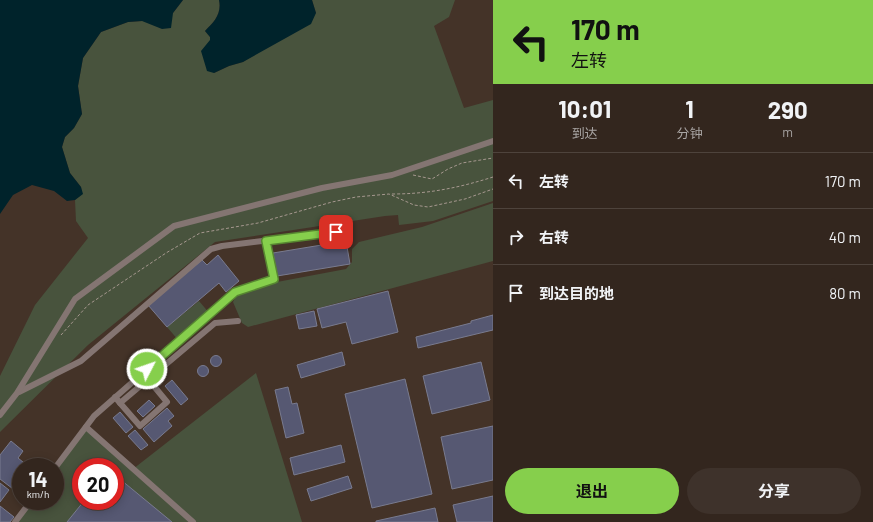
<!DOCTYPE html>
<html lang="zh">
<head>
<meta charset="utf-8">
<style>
  body { margin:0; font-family:Barlow,"Noto Sans SC",sans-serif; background:#3e322b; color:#f1f3f6; height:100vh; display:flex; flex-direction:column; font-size:15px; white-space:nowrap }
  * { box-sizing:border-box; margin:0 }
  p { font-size:13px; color:#a9a5a4 }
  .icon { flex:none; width:22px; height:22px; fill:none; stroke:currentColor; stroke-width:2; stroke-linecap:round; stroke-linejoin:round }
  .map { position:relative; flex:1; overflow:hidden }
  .sheet { display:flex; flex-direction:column; background:#33261e; width:380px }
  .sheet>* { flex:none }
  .guide { background:#86cf4c; color:#111; overflow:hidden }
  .speed { position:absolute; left:12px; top:458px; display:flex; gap:8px; font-size:20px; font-weight:700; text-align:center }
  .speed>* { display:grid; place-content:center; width:52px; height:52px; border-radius:50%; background:#33261e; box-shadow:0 2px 10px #0003,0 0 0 1px #4e433c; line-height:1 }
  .speed small { font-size:10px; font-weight:400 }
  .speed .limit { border:6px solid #d22; background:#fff; color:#111 }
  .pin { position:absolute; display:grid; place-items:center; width:34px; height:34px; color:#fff; margin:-17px; border-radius:8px; box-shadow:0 2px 6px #0006 }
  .me { position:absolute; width:44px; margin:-22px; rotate:49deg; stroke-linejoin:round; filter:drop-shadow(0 0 3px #0008) }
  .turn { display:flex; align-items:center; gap:14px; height:84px; padding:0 12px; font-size:18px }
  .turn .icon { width:52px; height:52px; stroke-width:2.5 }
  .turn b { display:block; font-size:28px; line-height:34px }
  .eta { display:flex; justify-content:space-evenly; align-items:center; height:68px; text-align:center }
  .eta b { font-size:24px; font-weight:700; line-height:28px }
  .action { display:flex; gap:8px; margin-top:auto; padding:8px 12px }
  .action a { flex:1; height:46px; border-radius:24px; background:#86cf4c; color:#111; font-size:16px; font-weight:700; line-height:46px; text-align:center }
  .action a+a { background:#3e322b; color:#f1f3f6 }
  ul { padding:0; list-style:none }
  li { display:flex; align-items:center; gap:12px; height:56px; padding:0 12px; border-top:1px solid #4e433c }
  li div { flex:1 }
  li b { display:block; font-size:15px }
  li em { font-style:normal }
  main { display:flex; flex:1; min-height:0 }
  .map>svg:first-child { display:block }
  .green { fill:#48533d; fill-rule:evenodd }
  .water { fill:#00232b }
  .building { fill:#565872; stroke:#797b8f }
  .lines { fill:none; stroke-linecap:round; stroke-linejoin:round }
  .path { stroke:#a6988f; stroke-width:1; stroke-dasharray:3 2; stroke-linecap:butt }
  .minor { stroke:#847572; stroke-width:6 }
  .route-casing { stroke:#578731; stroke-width:10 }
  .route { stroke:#86cf4c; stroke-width:7 }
</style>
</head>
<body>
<main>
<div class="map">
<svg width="493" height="522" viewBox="0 0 493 522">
  <rect width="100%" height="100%" fill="#443328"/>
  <g class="green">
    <path d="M183 0H219C222 14 214 22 205 31L210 37 214 73 229 66 243 62 316 13 312 0H455L449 17 434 26 464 108 493 100V201L433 221 399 225 398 215 385 216 215 242 88 345 0 432V376L35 305 88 238 76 221 75 200 82 194 81 187 70 173 62 147 65 137 74 128 82 114 78 86 83 58 101 32 128 22 142 21 173 13Z"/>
    <path d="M493 203V261L248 327 242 323 233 302 236 296 277 282 346 269 352 262V249L359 242 422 227Z"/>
    <path d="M199 301 210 314 179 341 167 327Z"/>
    <path d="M256 373 302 522H15L31 501H55V468L86 427 133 469ZM81 467H115V501H81Z"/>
  </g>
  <g class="water">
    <path d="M0 0H183L173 13 171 28 162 29 142 21 128 22 101 32 83 58 78 86 82 114 74 128 65 137 62 147 70 173 81 187 83 194 75 200 67 201 54 191 32 185 13 195 0 214Z"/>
    <path d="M219 0H312L316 13 311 24 243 62 229 66 214 73 207 71 201 51 210 40V37L205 31C214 22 222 14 219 0Z"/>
  </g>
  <g class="building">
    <path d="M346 241 350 264 277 276 273 253Z"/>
    <path d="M218 255 239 281 226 292 219 283 167 327 148 305 202 260 207 265Z"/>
    <path d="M388 291 398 332 352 344 346 322 322 328 317 309Z"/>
    <path d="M314 311 317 326 299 329 296 315Z"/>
    <path d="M493 315V330L418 348 416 337 471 323V321Z"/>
    <path d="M342 352 345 365 301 378 297 365Z"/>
    <circle cx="216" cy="361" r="5.5"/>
    <path d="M481 362 490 400 432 414 423 376Z"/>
    <circle cx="203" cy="371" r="5.5"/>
    <path d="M405 379 432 494 372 508 345 394Z"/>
    <path d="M172 380 188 399 181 405 165 386Z"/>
    <path d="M288 387 292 404 297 403 304 433 286 438 275 390Z"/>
    <path d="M149 400 155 406 143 417 137 411Z"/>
    <path d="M167 408 174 416 168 421 172 426 154 442 143 429Z"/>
    <path d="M120 412 133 427 126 433 113 418Z"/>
    <path d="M493 426V480L452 489 441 437Z"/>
    <path d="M135 430 148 445 141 450 128 436Z"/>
    <path d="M11 441 23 451 18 458 29 467H21V495L0 479V455Z"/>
    <path d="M341 445 345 462 294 475 290 458Z"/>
    <path d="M115 475 172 522H67L84 501H115Z"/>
    <path d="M348 476 352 488 311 501 307 489Z"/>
    <path d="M0 483 9 490 0 502Z"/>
    <path d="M493 496V522H457L453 505Z"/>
    <path d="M0 506 14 517 10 522H0Z"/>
    <path d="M435 508 438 522H376V521Z"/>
  </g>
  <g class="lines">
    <g class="path">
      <path d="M413 175 432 179 448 169 462 163 493 158"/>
      <path d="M392 194C428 194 458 188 493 177"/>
      <path d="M61 335 88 305 166 253 200 233 258 223 332 202 356 197 389 194 414 205 428 207 465 199 493 189"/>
    </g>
    <g class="minor">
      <path d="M19 392 81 361 211 249 222 246 336 232"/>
      <path d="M115 397 120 403 215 323 238 321"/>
      <path d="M120 403 140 426 167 402 148 379"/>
      <path d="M0 415 17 393 75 299 174 226 322 188 392 175 493 141"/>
      <path d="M86 427 193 522"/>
      <path d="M55 468 94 416 235 292 274 279 266 241"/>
      <path d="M15 522 31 501"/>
    </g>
  </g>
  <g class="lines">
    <g class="route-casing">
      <path id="route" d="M147 369 235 292 274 279 266 241 336 232"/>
    </g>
    <use href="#route" class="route"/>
  </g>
</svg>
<div class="speed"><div>14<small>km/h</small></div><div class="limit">20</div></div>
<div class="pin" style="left:336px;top:232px;background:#d93025"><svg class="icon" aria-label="arrive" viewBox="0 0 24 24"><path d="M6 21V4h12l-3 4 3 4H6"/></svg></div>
<svg class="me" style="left:147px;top:369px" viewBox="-20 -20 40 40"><circle r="17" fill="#86cf4c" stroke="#fff" stroke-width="3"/><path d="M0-11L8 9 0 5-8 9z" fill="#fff"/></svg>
</div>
<section class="sheet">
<div class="guide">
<div class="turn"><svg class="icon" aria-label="left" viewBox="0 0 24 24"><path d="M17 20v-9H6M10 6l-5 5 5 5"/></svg><div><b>170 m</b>左转</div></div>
</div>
<div class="eta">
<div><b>10:01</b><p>到达</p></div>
<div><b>1</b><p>分钟</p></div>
<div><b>290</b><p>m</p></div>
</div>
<ul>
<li><svg class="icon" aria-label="left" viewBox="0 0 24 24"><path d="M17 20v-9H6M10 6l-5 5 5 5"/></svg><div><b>左转</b></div><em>170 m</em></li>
<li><svg class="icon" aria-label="right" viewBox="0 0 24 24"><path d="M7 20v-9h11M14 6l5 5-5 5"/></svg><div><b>右转</b></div><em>40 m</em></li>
<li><svg class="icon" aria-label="arrive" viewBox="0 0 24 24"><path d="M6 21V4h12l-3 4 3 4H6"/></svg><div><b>到达目的地</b></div><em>80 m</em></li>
</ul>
<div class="action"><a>退出</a><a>分享</a></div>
</section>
</main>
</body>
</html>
